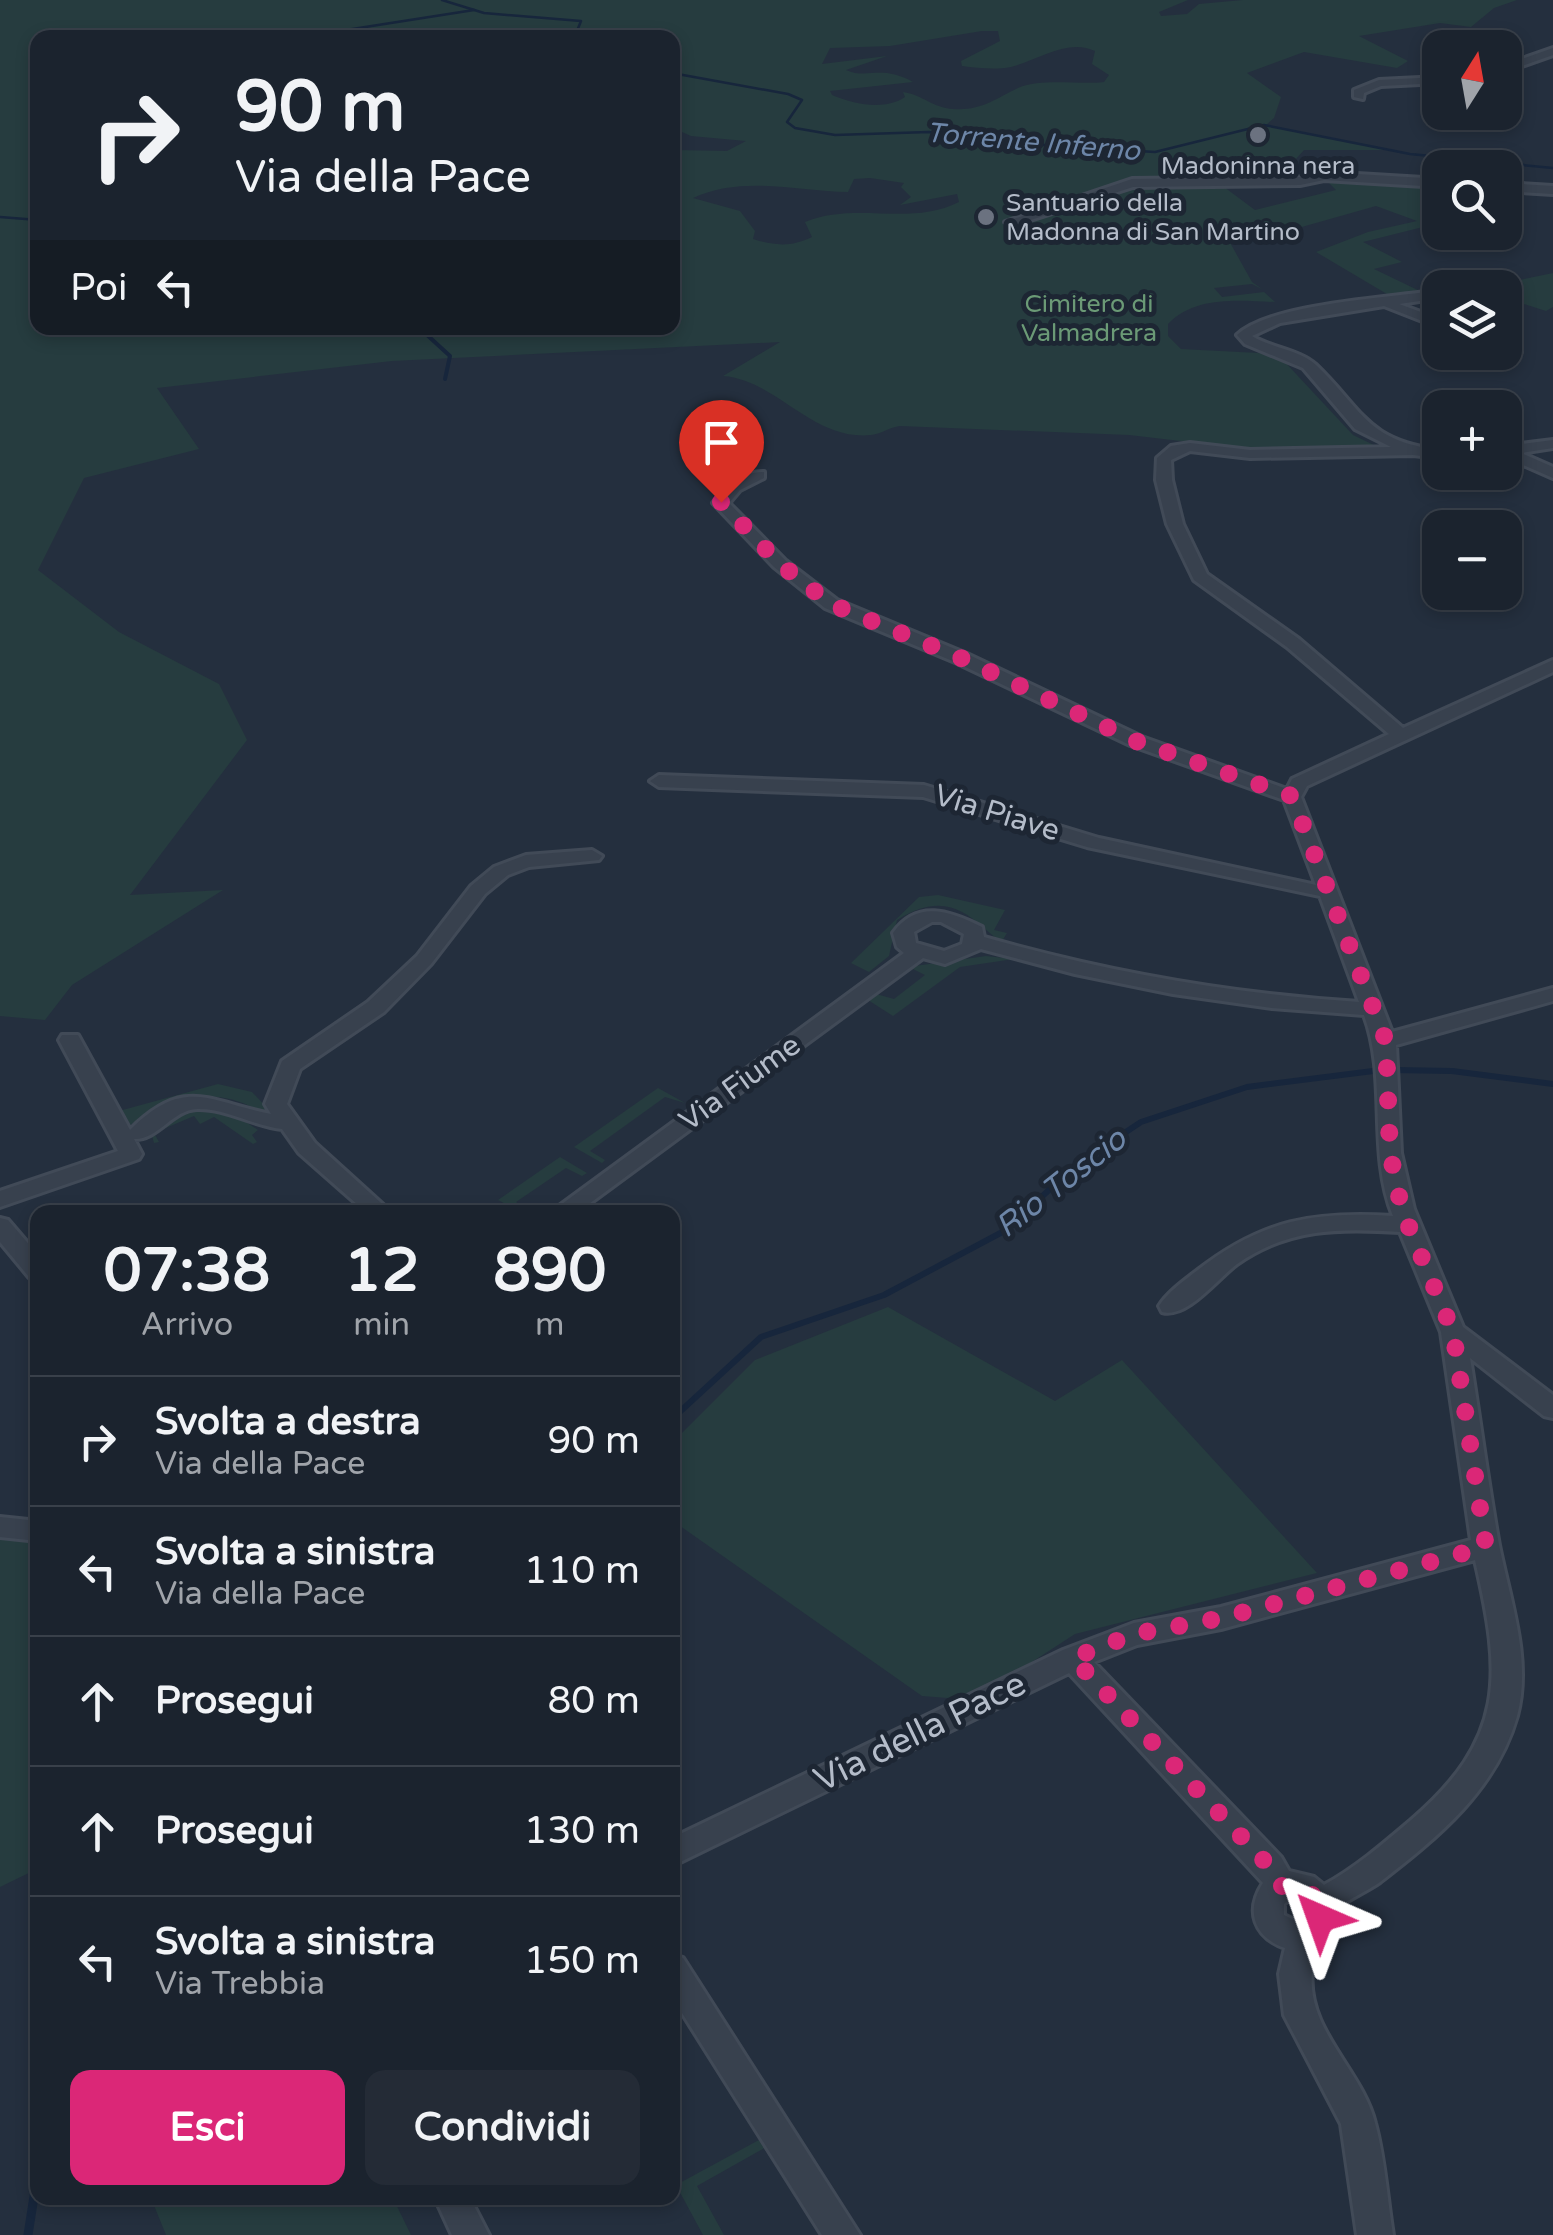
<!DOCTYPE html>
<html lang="it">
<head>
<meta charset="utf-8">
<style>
  body { margin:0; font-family:"Varela Round",sans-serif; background:#242b36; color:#f1f3f6; height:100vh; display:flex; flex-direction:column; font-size:38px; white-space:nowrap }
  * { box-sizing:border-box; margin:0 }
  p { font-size:32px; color:#a0a4aa }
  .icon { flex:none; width:55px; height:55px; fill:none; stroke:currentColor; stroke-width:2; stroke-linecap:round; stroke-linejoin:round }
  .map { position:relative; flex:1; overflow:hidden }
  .sheet { position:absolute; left:30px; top:1205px; width:650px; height:1000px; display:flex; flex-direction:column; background:#1b232e; border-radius:20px; box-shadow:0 5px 15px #0003,0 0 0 2px #39404a }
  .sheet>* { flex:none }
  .hud { position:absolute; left:30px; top:30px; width:650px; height:305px; border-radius:20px; box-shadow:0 5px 15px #0003,0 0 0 2px #39404a; background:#1b232e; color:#f1f3f6; overflow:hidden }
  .needle { width:65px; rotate:11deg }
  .buttons { position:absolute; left:1422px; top:30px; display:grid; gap:20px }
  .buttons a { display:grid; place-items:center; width:100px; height:100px; border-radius:20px; background:#1b232e; box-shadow:0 5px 15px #0003,0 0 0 2px #39404a; font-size:50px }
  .pin { position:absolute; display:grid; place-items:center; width:85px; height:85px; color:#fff; margin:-102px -42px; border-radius:50% 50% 50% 0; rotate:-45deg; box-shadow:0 0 10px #0007 }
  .pin .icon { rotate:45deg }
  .me { position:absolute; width:110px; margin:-55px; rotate:317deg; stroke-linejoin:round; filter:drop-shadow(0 0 8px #0008) }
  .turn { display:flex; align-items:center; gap:35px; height:210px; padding:0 40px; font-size:45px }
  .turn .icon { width:130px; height:130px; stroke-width:2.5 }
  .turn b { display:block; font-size:70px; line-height:85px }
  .then { display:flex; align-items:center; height:95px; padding:0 40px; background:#0003; gap:20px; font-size:38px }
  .eta { display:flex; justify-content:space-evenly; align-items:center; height:170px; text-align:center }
  .eta b { font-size:60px; font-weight:700; line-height:70px }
  .cta { display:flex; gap:20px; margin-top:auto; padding:20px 40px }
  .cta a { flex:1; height:115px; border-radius:20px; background:#db2777; color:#fff; font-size:40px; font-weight:700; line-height:115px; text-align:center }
  .cta a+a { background:#242b36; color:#f1f3f6 }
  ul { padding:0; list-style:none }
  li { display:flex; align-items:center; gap:30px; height:130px; padding:0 40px; border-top:2px solid #39404a }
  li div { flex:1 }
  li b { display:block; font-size:38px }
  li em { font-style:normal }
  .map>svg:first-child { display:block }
  .green { fill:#263c3f; fill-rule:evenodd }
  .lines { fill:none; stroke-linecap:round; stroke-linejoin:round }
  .stream-far3 { stroke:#17263c; stroke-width:2.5 }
  .stream-far2 { stroke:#17263c; stroke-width:4 }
  .stream-far1 { stroke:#17263c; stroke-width:6 }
  .stream { stroke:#17263c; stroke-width:9 }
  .street-casing { stroke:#414a57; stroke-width:6 }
  .street { fill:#38414e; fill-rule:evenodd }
  .route { stroke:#db2777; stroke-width:18; stroke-dasharray:0 32.4 }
  .worship-dot { fill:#6b7280; stroke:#1d2633; stroke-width:4 }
  .labels { text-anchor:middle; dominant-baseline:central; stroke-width:10; stroke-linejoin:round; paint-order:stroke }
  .far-poi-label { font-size:25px; fill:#b4bcc9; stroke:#1d2633 }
  .far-park-label { font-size:25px; fill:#6b9a76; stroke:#1d2633 }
  .far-water-label { font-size:28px; font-style:italic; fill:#6d86a8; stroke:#1d2633 }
  .street-label { font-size:30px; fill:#b4bcc9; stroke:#1d2633 }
  .water-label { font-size:32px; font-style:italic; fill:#6d86a8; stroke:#1d2633 }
  .near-street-label { font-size:35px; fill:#b4bcc9; stroke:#1d2633 }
</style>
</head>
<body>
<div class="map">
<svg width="1553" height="2235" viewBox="0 0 1553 2235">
  <rect width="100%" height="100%" fill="#242f3e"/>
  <g class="green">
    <path d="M0 0H1188L1159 12 1161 16 1187 14 1199 4 1243 0H1517L1494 8 1471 27 1440 23 1359 36 1408 61 1397 68 1304 52 1247 73 1281 97 1274 118 1266 125 1391 150H1304L1277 180 1127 182 1107 185 1088 195 1121 187H1224L1255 210 1336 190 1324 178 1440 185V220L1435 224 1363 242 1402 262 1374 269 1426 294 1397 300 1316 252 1368 232 1417 221 1376 206 1284 232 1228 239 1252 282 1262 289 1252 284 1214 288 1222 297 1264 292 1275 302C1240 301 1196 295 1168 324V336L1181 349 1259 353 1283 360 1353 435 1384 450 1266 451 1129 435 900 426C889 427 882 434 871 435 812 441 777 380 723 376L780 342 392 361 157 388 199 449 84 478 38 570 119 632 219 684 247 740 130 895 223 890 72 985 45 1020 0 1016ZM982 31H998L1000 41 961 61 962 66C978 68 995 70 1011 67 1038 60 1068 38 1095 51L1092 64 1109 75 1104 82C1078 85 1042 78 1018 88 995 99 981 111 953 109 933 108 923 95 903 92L905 97C885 111 853 104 832 95L830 91 913 82C880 64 868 80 846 70L887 56 822 64 830 48 890 46ZM38 38H672L673 128 691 136 746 141 727 151 673 150 672 328H38ZM870 178 904 183 901 187 911 197 900 205 957 194 959 202C910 227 856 201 805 222L812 237C792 247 775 246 753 239L755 231 740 211 693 198C742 175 797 191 848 192L854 179Z"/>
    <path d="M1553 273V307L1546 311 1505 298V288L1486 287Z"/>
    <path d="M938 895 1005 910 994 930 1007 933 1002 941 1026 948C985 955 970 874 897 920L889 956 869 972 851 963 919 897Z"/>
    <path d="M986 956 1014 959 960 967 893 1016 868 1000 876 994 894 999 925 975 911 968 915 966Z"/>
    <path d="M218 1084 252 1092 271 1112 265 1115C220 1084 171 1095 129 1126L119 1111Z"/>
    <path d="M658 1088 685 1103 665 1097 590 1151 605 1160 602 1163 574 1147Z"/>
    <path d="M205 1108 233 1113 258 1130 252 1135 257 1142 253 1144 214 1117 200 1124 194 1116 154 1133 159 1142 154 1143 151 1132 172 1116Z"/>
    <path d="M560 1157 587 1173 582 1176 566 1168 516 1202 530 1212H521L498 1200Z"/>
    <path d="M888 1307 1055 1401 1122 1360 1317 1573 1075 1634 973 1700 922 1696 673 1521V1442L755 1360Z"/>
    <path d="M0 1539 37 1540V1869L0 1887Z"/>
    <path d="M770 2134 775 2142 697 2186 724 2235H703L676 2185Z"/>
    <path d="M151 2198H393L411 2235H166Z"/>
  </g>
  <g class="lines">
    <g class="stream-far3">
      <path d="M442 0 484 13 581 21 575 36 581 38"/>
      <path d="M295 38 474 10"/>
      <path d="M672 73 788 94 802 100 787 122 795 128 835 135 929 132 997 142 1155 152 1264 125 1410 154 1553 168"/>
      <path d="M0 217 38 220"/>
    </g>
    <path class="stream-far2" d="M408 328 426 334 450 356 445 379"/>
    <g class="stream-far1">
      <path d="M1393 1070 1452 1071 1553 1084"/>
      <path d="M672 1419 761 1337 884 1295 1008 1229 1073 1167 1141 1122 1247 1087 1381 1070"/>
    </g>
    <path class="stream" d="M28 2235 38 2171"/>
    <g class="street-casing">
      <g id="street">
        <path d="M1553 48V55L1505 72V65Z"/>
        <path d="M1440 77V83L1381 86 1364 93 1363 99 1354 97V90L1379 80Z"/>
        <path d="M1324 172 1440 179V187L1324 180 1300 185 1133 187 1015 225 1005 222 1132 179 1300 177Z"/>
        <path d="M1505 183 1553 186V194L1505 191Z"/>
        <path d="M1474 282 1479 288H1463Z"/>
        <path d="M1440 290V298L1399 304 1440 319V328L1384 306 1280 323 1252 336C1271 348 1300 350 1316 365 1363 410 1366 441 1440 450V458L1413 455 1250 458 1190 451 1171 460 1172 480 1183 524 1207 574 1299 639 1403 728 1553 660V672L1307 786 1301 797 1392 1032 1553 988V1001L1396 1045 1401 1153 1414 1209 1463 1327 1553 1395V1418L1544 1416 1470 1358C1480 1420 1488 1483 1499 1545 1510 1600 1532 1660 1517 1716 1496 1790 1438 1837 1380 1882 1369 1890 1343 1902 1335 1910 1328 1919 1313 1959 1312 1972 1306 2030 1362 2070 1375 2123 1385 2159 1387 2198 1393 2235H1357L1341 2124 1284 2015 1279 1974 1285 1948C1254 1937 1245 1911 1263 1883L1069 1673 672 1866V1838L1063 1650 1134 1623 1221 1607 1471 1540 1441 1332 1400 1232C1340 1228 1288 1228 1237 1264 1218 1278 1187 1319 1162 1312L1159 1306C1168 1292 1185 1280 1198 1270 1262 1220 1314 1211 1393 1216 1367 1151 1388 1079 1364 1015L1272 1008 1173 994 1075 974 981 949 945 964 923 958 578 1212H551L904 953 897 947 893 933C917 899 950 911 982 927L984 937C1107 972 1231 994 1359 1002L1320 896 1087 847 923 797 659 787 650 781 659 775 924 785 1099 838 1316 885 1284 800 1130 745 955 662 825 608 774 567 713 503C726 487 743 471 764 472V478L740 490 729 503 786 561 837 600 967 654 1142 737 1287 789 1292 779 1389 734 1287 647 1194 580 1167 524 1156 480 1157 458 1171 446 1190 443 1250 450 1391 447 1355 429 1303 368 1245 344 1237 335C1271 303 1392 298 1440 290ZM932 922H941L964 934 962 944 944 951 916 943 914 932ZM1475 1560C1502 1677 1506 1739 1410 1821 1383 1844 1355 1868 1324 1885L1314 1877 1289 1871 1281 1857 1094 1662 1137 1645 1221 1629ZM1290 1899 1302 1904V1915L1296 1921 1284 1915V1904Z"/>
        <path d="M1505 345 1521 352 1514 356 1502 352H1505Z"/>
        <path d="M1553 440V448L1521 453 1553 467V478L1505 457V446Z"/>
        <path d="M592 850 602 856 599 860 529 867 508 875 485 894 431 964 384 1012 300 1069 287 1104 315 1143 391 1212H366L299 1153 282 1129C254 1126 225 1108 197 1109 172 1110 158 1140 134 1139L142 1154 139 1159 0 1207V1191L118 1151 59 1040 62 1035H78L130 1130C185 1075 209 1102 271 1114L265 1104 282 1061 368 1002 417 956 471 886 494 867 526 855Z"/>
        <path d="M0 1218 8 1220 38 1255V1279L29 1277 0 1242Z"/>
        <path d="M0 1517 38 1521V1541L0 1537Z"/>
        <path d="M672 1954 683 1958 860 2235H822L672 1997Z"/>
        <path d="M435 2198H470L489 2235H452Z"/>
      </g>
    </g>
    <use href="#street" class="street"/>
  </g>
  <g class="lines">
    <path class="route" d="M721 502 780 564 831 604 961 658 1136 741 1292 796 1386 1041 1390 1153 1402 1210 1453 1332 1486 1547 1222 1618 1134 1634 1073 1658 1270 1867 1282 1886 1298 1887 1314 1896 1320 1918"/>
  </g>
  <g class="worship-dot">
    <circle cx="1258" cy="135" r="10"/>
    <circle cx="986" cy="217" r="10"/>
  </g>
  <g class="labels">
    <g class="far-poi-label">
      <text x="1258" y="166">Madoninna nera</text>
      <text x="1006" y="203" text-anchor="start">Santuario della<tspan x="1006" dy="29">Madonna di San Martino</tspan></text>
    </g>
    <g class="far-park-label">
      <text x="1089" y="304">Cimitero di<tspan x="1089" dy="29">Valmadrera</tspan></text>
    </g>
    <g class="far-water-label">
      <text transform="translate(1033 142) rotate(5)">Torrente Inferno</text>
    </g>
    <g class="street-label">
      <text transform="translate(997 813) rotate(17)">Via Piave</text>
      <text transform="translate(740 1083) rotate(-36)">Via Fiume</text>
    </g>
    <g class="water-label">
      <text transform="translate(1061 1183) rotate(-38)">Rio Toscio</text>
    </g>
    <g class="near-street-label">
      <text transform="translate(920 1732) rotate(-26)">Via della Pace</text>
    </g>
  </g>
</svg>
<div class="buttons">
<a><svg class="needle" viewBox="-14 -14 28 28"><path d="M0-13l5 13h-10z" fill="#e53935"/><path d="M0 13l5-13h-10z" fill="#a0a4aa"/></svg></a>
<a><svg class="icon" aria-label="search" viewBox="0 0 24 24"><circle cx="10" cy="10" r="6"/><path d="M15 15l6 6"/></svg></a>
<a><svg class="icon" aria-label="layers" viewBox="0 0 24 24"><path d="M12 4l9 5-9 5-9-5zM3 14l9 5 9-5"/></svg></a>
<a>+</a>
<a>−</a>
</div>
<div class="pin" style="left:721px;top:502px;background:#d93025"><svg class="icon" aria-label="arrive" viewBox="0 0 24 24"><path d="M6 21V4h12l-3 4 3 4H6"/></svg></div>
<svg class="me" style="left:1320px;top:1918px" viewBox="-20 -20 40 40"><path d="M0-17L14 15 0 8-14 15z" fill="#db2777" stroke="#fff" stroke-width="4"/></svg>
<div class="hud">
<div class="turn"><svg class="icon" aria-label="right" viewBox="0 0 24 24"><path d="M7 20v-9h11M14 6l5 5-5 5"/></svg><div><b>90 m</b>Via della Pace</div></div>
<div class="then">Poi<svg class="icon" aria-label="left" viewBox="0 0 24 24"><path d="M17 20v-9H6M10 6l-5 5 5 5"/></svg></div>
</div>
<section class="sheet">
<div class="eta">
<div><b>07:38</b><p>Arrivo</p></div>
<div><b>12</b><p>min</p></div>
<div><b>890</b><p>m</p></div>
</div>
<ul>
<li><svg class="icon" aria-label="right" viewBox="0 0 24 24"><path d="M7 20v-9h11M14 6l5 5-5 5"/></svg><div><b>Svolta a destra</b><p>Via della Pace</p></div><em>90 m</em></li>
<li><svg class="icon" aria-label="left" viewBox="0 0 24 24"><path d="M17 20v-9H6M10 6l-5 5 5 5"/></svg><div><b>Svolta a sinistra</b><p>Via della Pace</p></div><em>110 m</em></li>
<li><svg class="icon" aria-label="ahead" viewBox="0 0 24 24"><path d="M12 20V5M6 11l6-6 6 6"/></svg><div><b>Prosegui</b></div><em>80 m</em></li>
<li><svg class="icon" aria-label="ahead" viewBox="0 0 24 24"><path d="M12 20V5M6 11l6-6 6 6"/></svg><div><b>Prosegui</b></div><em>130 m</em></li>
<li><svg class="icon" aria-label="left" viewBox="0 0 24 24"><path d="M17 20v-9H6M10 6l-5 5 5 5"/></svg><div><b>Svolta a sinistra</b><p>Via Trebbia</p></div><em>150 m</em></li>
</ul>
<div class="cta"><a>Esci</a><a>Condividi</a></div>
</section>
</div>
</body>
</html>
